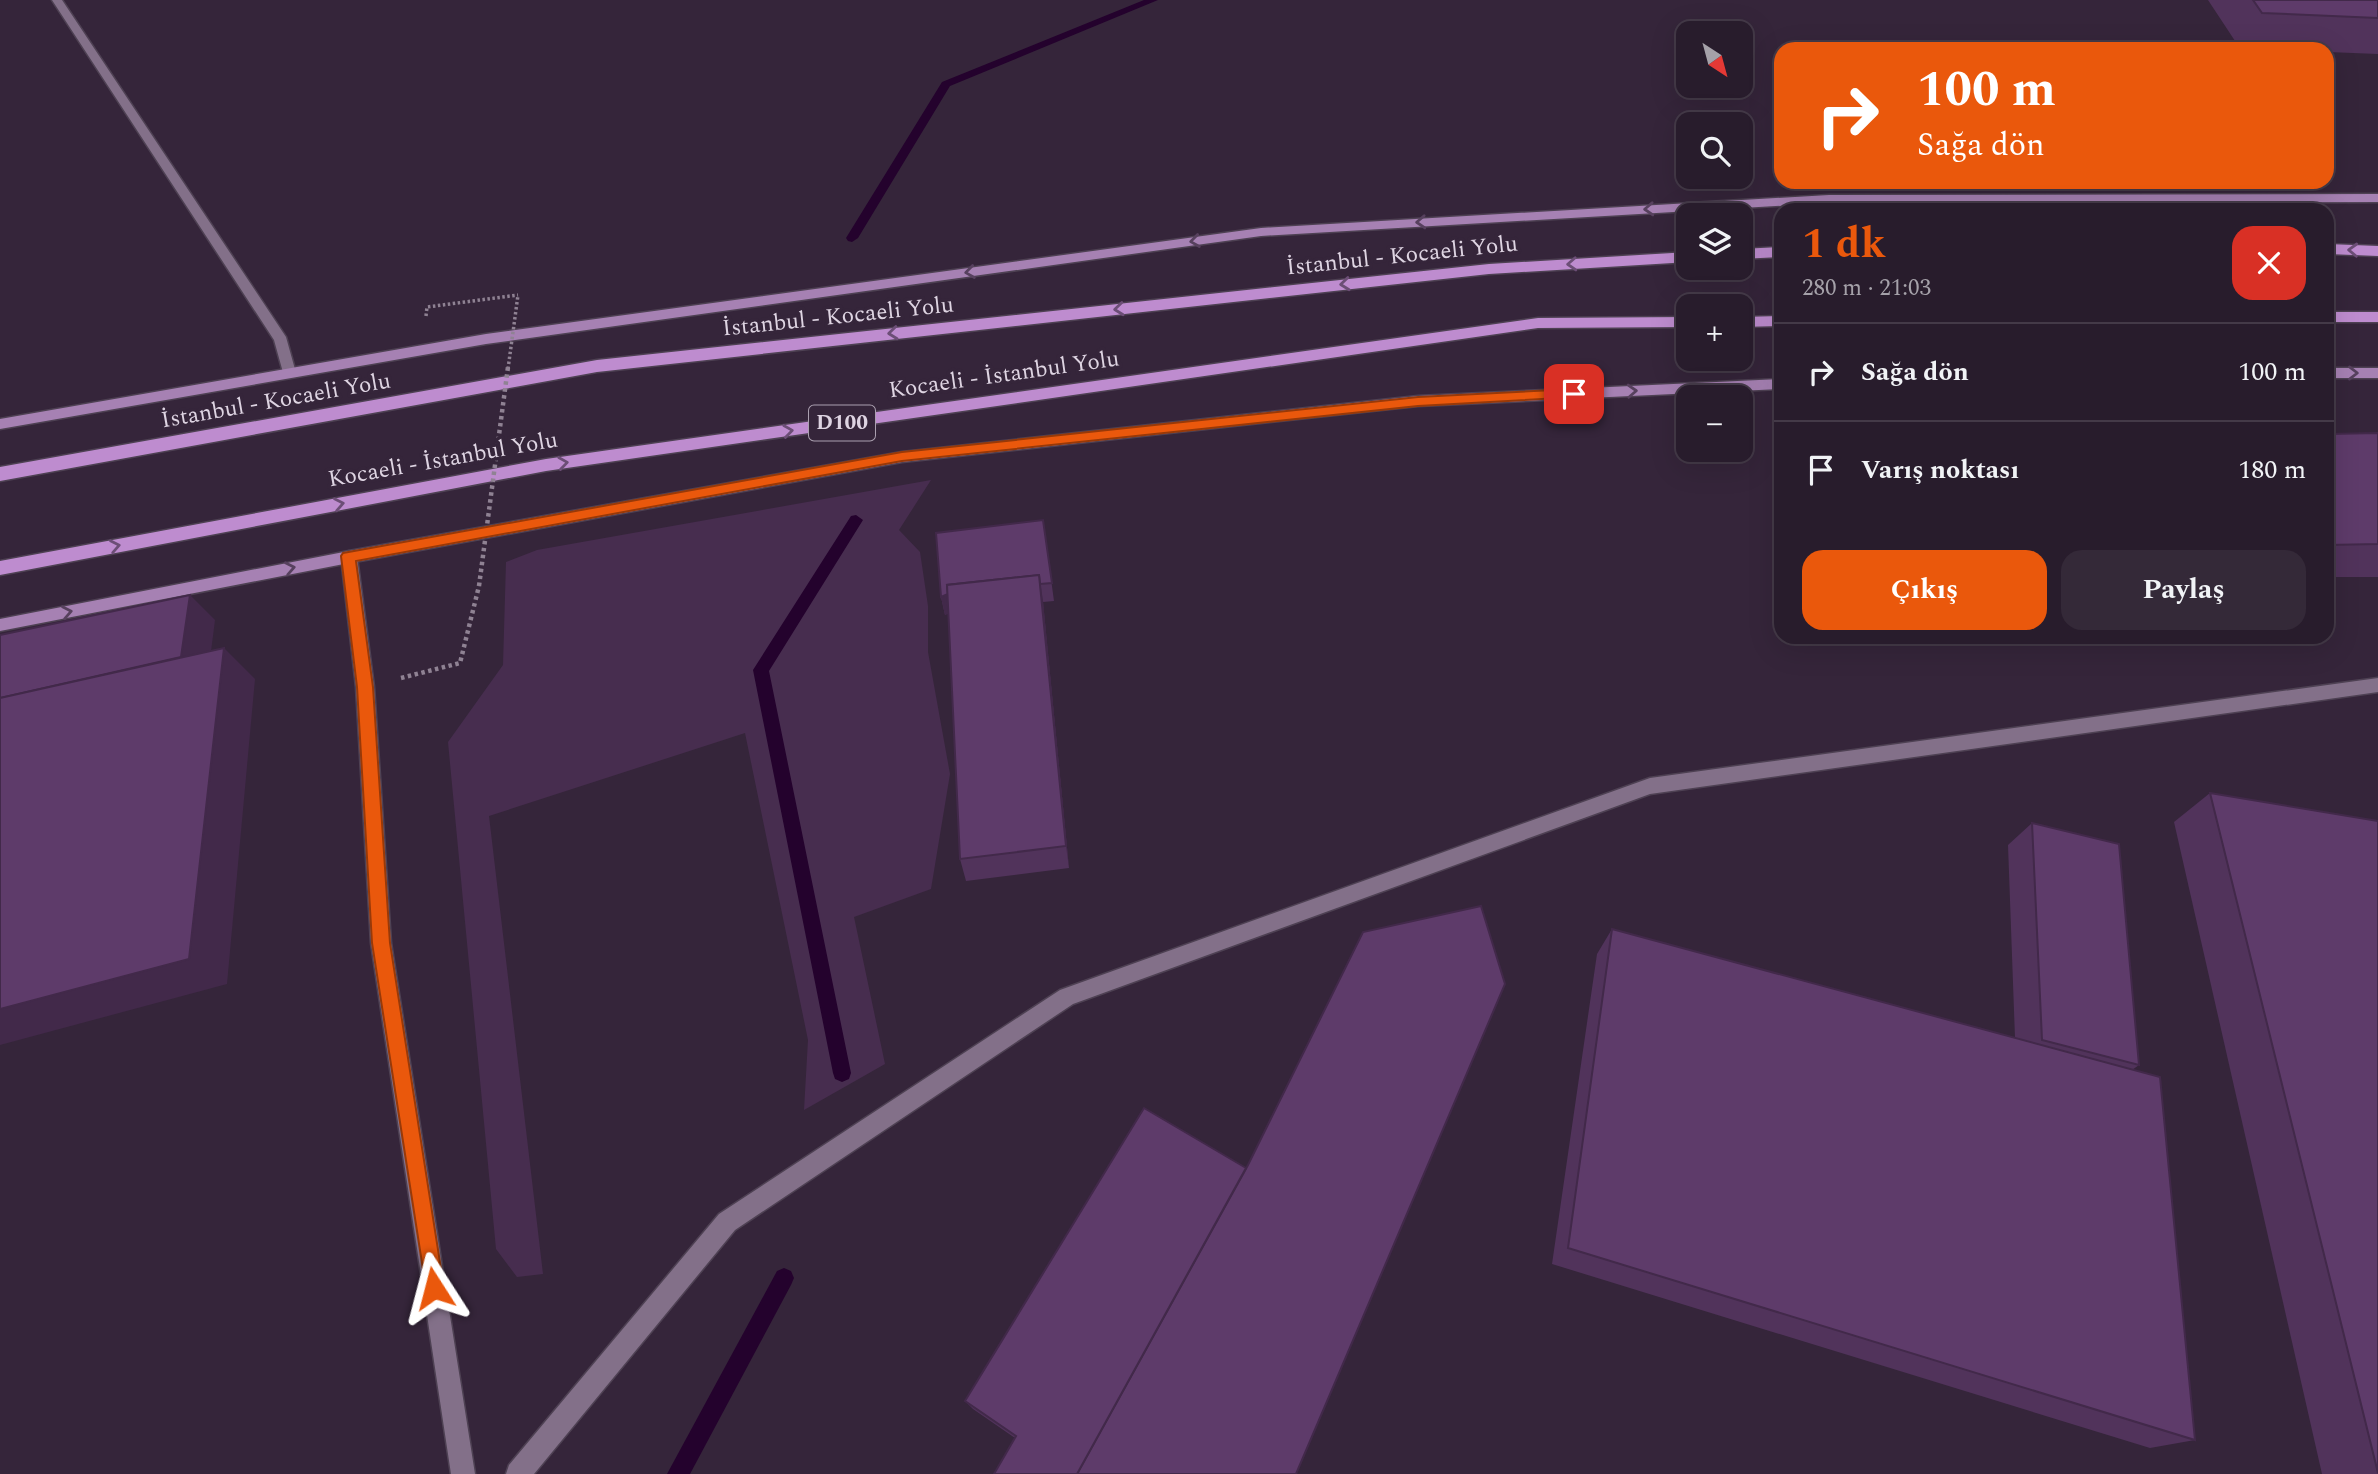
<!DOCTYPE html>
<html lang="tr">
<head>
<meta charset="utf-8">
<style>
  body { margin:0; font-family:Spectral,serif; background:#342938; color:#f1f3f6; height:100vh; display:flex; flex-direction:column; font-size:26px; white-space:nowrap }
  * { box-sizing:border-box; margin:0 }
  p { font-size:23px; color:#a5a1a9 }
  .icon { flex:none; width:38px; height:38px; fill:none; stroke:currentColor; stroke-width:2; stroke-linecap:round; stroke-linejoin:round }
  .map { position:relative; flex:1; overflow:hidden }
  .sheet { position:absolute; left:1774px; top:203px; width:560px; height:441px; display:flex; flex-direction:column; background:#281c2c; border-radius:21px; box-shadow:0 7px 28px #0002,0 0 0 2px #443a48 }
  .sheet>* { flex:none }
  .banner { position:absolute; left:1774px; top:42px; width:560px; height:147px; border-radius:21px; box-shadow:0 7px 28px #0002,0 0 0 2px #443a48; background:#ea580c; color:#fff; overflow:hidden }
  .needle { width:46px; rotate:144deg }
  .buttons { position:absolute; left:1676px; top:21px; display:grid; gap:14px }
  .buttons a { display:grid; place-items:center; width:77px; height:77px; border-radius:14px; background:#281c2c; box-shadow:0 7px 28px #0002,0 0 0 2px #443a48; font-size:35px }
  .pin { position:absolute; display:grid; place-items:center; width:60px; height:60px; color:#fff; margin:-30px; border-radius:14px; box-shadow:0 4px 10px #0006 }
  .me { position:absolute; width:77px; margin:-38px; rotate:351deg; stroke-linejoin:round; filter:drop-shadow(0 0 5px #0008) }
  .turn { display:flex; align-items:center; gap:24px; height:147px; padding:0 28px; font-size:32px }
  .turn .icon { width:91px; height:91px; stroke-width:2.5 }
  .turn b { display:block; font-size:49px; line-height:60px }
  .round { display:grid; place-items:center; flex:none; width:74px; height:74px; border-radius:21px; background:#342938 }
  .headline { display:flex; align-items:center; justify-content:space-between; height:119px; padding:0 28px }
  h1 { font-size:42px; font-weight:700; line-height:52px; color:#ea580c }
  .primary-button { display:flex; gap:14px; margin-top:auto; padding:14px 28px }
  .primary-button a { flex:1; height:80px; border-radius:21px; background:#ea580c; color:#fff; font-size:28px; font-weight:700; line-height:80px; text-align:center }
  .primary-button a+a { background:#342938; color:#f1f3f6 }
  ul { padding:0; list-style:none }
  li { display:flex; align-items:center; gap:21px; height:98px; padding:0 28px; border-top:2px solid #443a48 }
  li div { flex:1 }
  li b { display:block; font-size:26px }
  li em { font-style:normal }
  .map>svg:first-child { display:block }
  .green { fill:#472d4f }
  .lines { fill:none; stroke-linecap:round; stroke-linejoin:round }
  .stream { fill:#24022d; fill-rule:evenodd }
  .street-casing { stroke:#4e4153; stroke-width:3 }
  .primary-casing { stroke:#4e4153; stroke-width:3 }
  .highway-casing { stroke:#4e4153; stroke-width:3 }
  .path-far1 { stroke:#8f8293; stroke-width:3.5; stroke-dasharray:2.5 2.5; stroke-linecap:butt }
  .path { stroke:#8f8293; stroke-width:4.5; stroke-dasharray:3.5 3.5; stroke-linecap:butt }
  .street { fill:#837089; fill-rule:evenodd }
  .primary { fill:#a681b3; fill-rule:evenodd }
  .highway { fill:#be8ccf; fill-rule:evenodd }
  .path-bridge-far1 { stroke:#8f8293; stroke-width:3.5; stroke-dasharray:2.5 2.5; stroke-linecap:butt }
  .path-bridge { stroke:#8f8293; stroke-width:4.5; stroke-dasharray:3.5 3.5; stroke-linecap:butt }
  .wall { fill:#51335b }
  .shaded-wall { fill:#42294a }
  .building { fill:#5e3b6a; stroke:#42294a; stroke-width:2 }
  .oneway { stroke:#57415e }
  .oneway2 { stroke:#6c4e76 }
  .route { fill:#ea580c; stroke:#983908; stroke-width:2 }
  .labels { text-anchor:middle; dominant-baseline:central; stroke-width:7; stroke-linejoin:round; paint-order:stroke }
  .shield { fill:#35253a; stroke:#aba0b0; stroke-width:2 }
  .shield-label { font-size:21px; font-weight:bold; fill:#ded4e2 }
  .street-label { font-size:23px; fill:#ded4e2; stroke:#35253a }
</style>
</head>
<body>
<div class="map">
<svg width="2378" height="1474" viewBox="0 0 2378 1474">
  <rect width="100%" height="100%" fill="#35253a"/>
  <path class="green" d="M931 480 899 530 920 552 928 606V652L950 774 931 889 854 917 885 1064 804 1110 808 1040 745 733 489 816 543 1274 517 1277 496 1249 448 742 503 665 506 562 537 550Z"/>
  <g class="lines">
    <g class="stream">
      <path d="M1144 0H1158L950 86 858 238 852 242 848 241 846 238 942 82Z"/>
      <path d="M856 515 863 520 769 671 851 1073 849 1079 842 1082 835 1079 833 1073 753 670 851 516Z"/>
      <path d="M784 1268 791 1271 794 1278 791 1285 690 1474H667L777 1271Z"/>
    </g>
    <g class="street-casing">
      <g id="street">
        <path d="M52 0H62L286 337 296 373 294 376H284L274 340Z"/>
        <path d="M349 551 357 557 374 687 391 943 475 1474H451L371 943 356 687 341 557Z"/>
        <path d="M2378 678V692L1650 794 1073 1004 735 1230 534 1474H506L509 1465 719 1214 1060 990 1650 778Z"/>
      </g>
    </g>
    <g class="primary-casing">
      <g id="primary">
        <path d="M2378 194V202L1829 203 1261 236 486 344 0 429V419L486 334 1261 228 1829 195Z"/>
        <rect x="2328" y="368" width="50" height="10"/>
        <path d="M1782 379V389L1418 406 902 462 349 563 0 631V619L349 551 902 452 1418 396Z"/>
      </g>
    </g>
    <g class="highway-casing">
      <g id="highway">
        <path d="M2328 244 2378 246V256L2328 254Z"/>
        <path d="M1782 247V257L1741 259V249Z"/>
        <path d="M1689 252V262L1489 274 597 372 0 481V467L597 360 1489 264Z"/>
        <rect x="2328" y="312" width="50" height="10"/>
        <path d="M1782 316V326L1741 327V317Z"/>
        <path d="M1689 317V327L1538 328 546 471 0 575V561L546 459 1538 318Z"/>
      </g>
    </g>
    <path class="path-far1" d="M426 316 427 307 518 295"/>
    <path class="path" d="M401 678 460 663 479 586"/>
    <use href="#street" class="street"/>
    <use href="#primary" class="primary"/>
    <use href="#highway" class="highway"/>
    <path class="path-bridge-far1" d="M508 369 518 295"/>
    <path class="path-bridge" d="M479 586 508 367"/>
  </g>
  <g class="wall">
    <path d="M2208 0H2378V54L2328 52V49H2274L2239 47Z"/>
    <path d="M2378 433V577H2328V434Z"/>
    <path d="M1043 520 1054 601 1043 602 1069 868 966 881 960 859 949 613 945 615 941 597Z"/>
    <path d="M2210 793 2378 1474H2322L2174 822Z"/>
    <path d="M2032 823 2139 1065 2132 1070 2195 1440 2150 1448 1552 1264 1597 954 1612 929 2015 1038 2008 845Z"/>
    <path d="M1481 906 1015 1438 973 1409 965 1401 1246 1168Z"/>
  </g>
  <g class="shaded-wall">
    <path d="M1039 575 1043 601 1069 868 1066 846Z"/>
    <path d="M949 593 953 611 945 615 941 597Z"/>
    <path d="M190 595 215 620 206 691 0 738Z"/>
    <path d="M224 648 255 679 227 984 0 1045V1009Z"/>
  </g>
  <g class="building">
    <path d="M2253 0H2378V18L2262 13Z"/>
    <path d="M2378 433V544L2328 545V434Z"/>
    <path d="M1043 520 1052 583 1040 584 1039 575 947 585 948 594 941 597 936 533Z"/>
    <path d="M1039 575 1066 846 960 859 947 585Z"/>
    <path d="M190 595 181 657 0 698V635Z"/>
    <path d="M224 648 189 959 0 1009V698Z"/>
    <path d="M2210 793 2378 821V1473Z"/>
    <path d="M2032 823 2119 844 2139 1065 2042 1040Z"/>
    <path d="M1481 906 1505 984 1296 1474H1077L1248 1165 1363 932Z"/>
    <path d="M1612 929 2160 1077 2195 1440 1568 1248Z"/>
    <path d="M1144 1108 1246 1168 1077 1474H994L1016 1436 965 1401Z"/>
  </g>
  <defs><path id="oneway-chevron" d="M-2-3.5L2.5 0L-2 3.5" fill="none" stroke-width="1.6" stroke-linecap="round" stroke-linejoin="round" transform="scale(1.75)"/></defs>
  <g class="oneway">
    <use href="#oneway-chevron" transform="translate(1649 209) rotate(177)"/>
    <use href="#oneway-chevron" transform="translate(1421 222) rotate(177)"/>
    <use href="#oneway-chevron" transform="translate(1195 241) rotate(172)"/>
    <use href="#oneway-chevron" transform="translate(970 272) rotate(172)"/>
    <use href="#oneway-chevron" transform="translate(2353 373)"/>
    <use href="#oneway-chevron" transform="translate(1632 391) rotate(-3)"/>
    <use href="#oneway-chevron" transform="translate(290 568) rotate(-11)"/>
    <use href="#oneway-chevron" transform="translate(67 612) rotate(-11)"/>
  </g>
  <g class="oneway2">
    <use href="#oneway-chevron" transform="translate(2353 250) rotate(-178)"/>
    <use href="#oneway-chevron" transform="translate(1572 264) rotate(177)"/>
    <use href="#oneway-chevron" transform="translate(1345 284) rotate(174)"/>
    <use href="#oneway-chevron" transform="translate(1119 309) rotate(174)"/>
    <use href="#oneway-chevron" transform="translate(893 333) rotate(174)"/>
    <use href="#oneway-chevron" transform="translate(788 431) rotate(-8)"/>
    <use href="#oneway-chevron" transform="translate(563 463) rotate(-8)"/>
    <use href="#oneway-chevron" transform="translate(339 504) rotate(-11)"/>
    <use href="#oneway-chevron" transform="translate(115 546) rotate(-11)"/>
  </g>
  <path class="route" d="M1574 389 1580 394 1578 397 1418 406 902 461 356 561 373 687 390 943 444 1288 441 1295 434 1298 427 1295 372 943 357 687 341 556 343 553 902 452 1418 397Z"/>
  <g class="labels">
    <rect class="shield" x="809" y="405.5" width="66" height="35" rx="5"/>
    <g class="shield-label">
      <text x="842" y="423">D100</text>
    </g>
    <g class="street-label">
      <text transform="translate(1402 256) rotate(-6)">İstanbul - Kocaeli Yolu</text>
      <text transform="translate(838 317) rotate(-6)">İstanbul - Kocaeli Yolu</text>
      <text transform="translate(1004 375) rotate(-8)">Kocaeli - İstanbul Yolu</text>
      <text transform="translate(276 401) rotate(-10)">İstanbul - Kocaeli Yolu</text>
      <text transform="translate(443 460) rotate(-10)">Kocaeli - İstanbul Yolu</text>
    </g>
  </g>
</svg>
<div class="buttons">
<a><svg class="needle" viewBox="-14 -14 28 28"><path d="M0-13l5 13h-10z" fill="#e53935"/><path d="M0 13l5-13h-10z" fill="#a5a1a9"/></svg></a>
<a><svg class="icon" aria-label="search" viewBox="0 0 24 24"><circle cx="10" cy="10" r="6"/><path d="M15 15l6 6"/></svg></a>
<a><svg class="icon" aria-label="layers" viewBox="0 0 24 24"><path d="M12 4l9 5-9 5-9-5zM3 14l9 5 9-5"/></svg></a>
<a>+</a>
<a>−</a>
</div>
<div class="pin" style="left:1574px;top:394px;background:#d93025"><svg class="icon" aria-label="arrive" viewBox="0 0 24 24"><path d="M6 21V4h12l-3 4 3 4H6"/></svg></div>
<svg class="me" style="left:434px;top:1288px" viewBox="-20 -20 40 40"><path d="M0-17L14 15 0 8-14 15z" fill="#ea580c" stroke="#fff" stroke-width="4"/></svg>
<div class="banner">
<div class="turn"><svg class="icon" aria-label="right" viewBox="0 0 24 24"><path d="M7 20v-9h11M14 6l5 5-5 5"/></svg><div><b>100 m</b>Sağa dön</div></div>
</div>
<section class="sheet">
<div class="headline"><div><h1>1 dk</h1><p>280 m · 21:03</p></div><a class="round" style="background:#d93025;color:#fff"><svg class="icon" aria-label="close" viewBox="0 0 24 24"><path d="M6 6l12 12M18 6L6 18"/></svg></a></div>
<ul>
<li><svg class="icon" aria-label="right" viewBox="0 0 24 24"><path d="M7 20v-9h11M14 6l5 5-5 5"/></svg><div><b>Sağa dön</b></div><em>100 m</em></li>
<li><svg class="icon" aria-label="arrive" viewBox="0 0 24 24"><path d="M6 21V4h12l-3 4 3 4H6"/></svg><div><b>Varış noktası</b></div><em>180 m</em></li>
</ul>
<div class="primary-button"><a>Çıkış</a><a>Paylaş</a></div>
</section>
</div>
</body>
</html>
